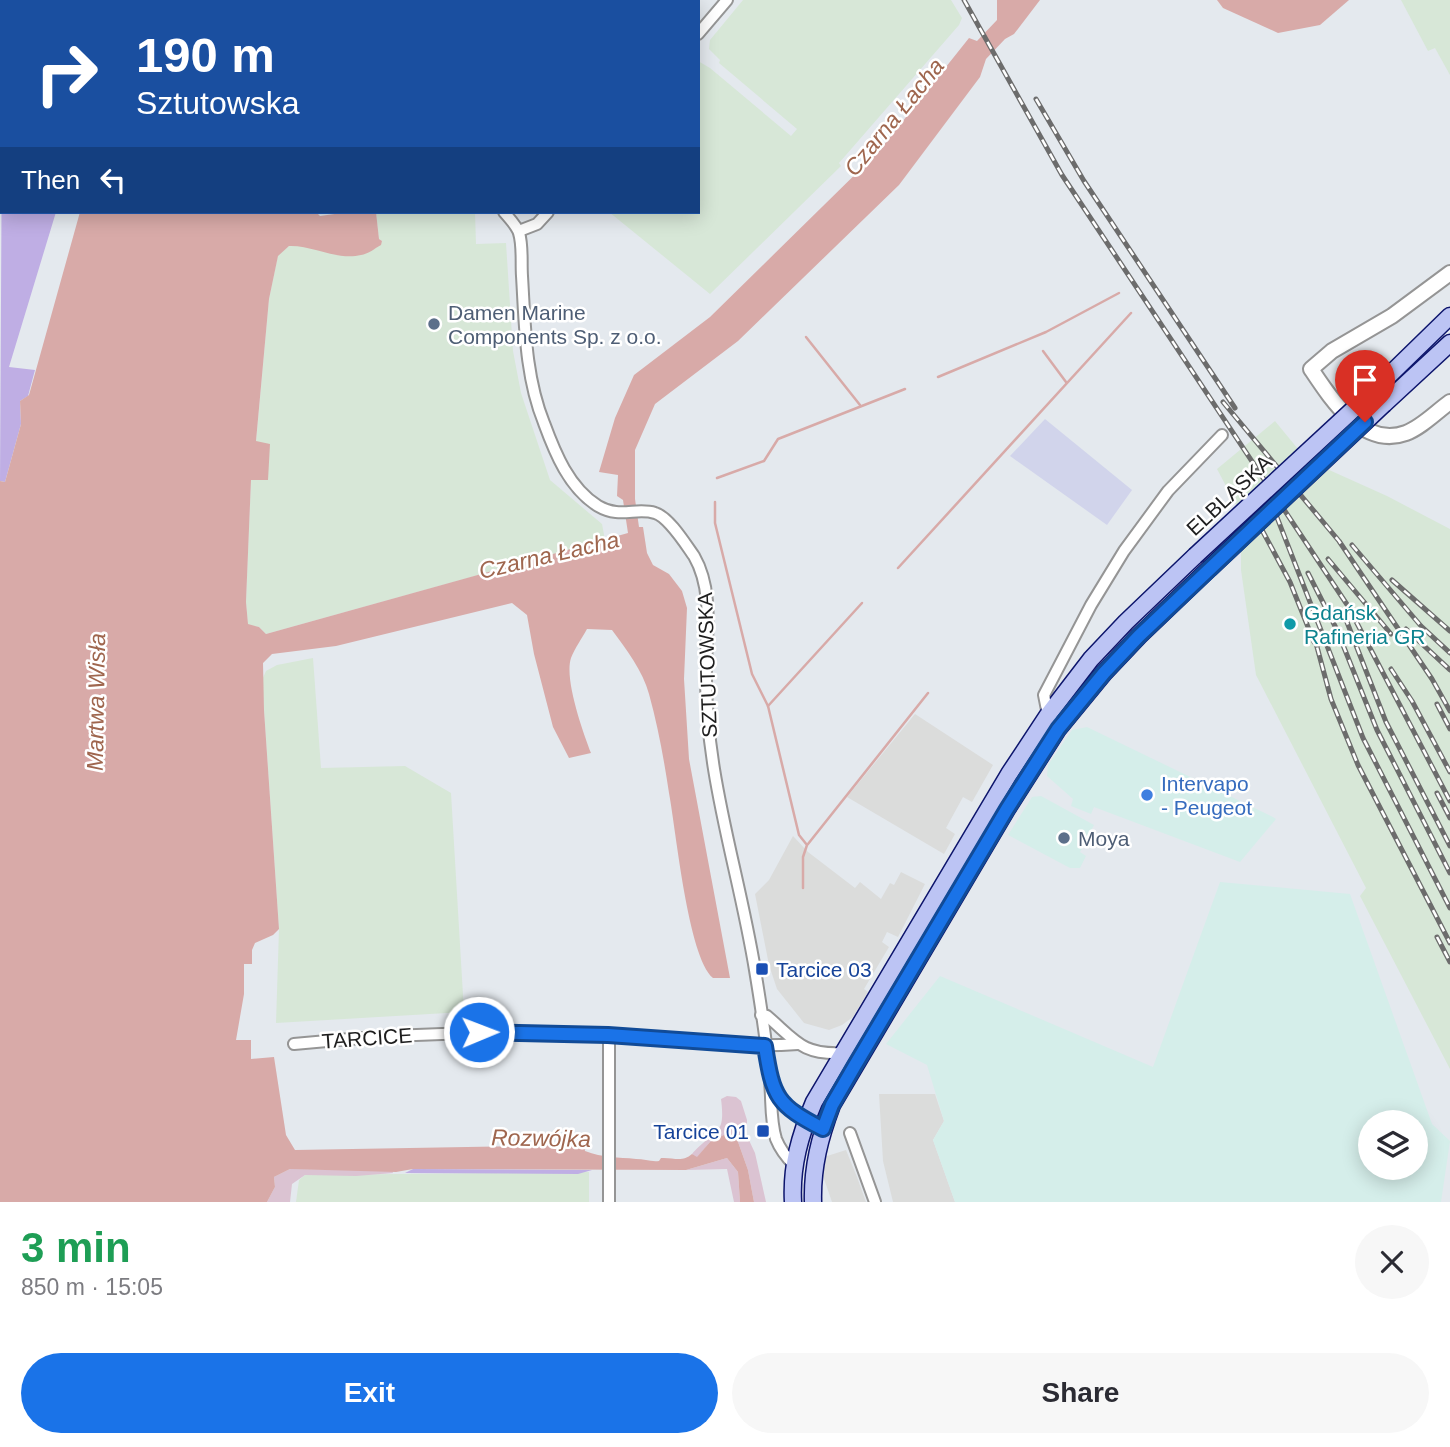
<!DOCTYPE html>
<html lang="en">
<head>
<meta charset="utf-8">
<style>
  body { margin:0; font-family:Helvetica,sans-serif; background:#f7f7f7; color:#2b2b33; height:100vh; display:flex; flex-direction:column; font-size:26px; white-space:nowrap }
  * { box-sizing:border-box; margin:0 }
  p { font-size:23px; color:#7c7c81 }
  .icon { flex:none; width:38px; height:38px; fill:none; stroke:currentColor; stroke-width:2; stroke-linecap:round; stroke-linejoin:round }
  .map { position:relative; height:1202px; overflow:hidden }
  .panel { display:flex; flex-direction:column; background:#fff; flex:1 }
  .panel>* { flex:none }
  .banner { position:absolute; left:0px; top:0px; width:700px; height:214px; box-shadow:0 4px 18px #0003; background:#1a4fa0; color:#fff; overflow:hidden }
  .buttons { position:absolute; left:1358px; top:1110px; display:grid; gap:14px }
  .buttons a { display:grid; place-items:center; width:70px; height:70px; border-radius:50%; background:#fff; box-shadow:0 4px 18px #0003; font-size:35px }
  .pin { position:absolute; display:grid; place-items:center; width:60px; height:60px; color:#fff; margin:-72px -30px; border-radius:50% 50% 50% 0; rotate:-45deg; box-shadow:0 0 7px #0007 }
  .pin .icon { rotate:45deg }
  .me { position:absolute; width:77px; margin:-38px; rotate:89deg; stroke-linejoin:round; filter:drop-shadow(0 0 5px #0008) }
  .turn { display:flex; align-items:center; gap:24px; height:147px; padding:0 21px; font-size:32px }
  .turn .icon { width:91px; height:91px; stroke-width:2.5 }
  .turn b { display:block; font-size:49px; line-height:60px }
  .then { display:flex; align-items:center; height:66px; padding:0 21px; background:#0003; gap:14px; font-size:26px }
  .round { display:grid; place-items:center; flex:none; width:74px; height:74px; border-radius:37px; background:#f7f7f7 }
  .head { display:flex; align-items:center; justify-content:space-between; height:119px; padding:0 21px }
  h1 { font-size:42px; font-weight:600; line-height:52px; color:#1e9e55 }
  .primary-button { display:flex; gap:14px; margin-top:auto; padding:14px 21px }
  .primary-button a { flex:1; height:80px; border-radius:42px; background:#1a73e8; color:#fff; font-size:28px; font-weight:600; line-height:80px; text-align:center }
  .primary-button a+a { background:#f7f7f7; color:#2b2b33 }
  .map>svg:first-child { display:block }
  .residential { fill:#dbdcdb }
  .commercial { fill:#d5eeea; fill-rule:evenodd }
  .industrial { fill:#d7e7d7 }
  .farmland { fill:#d1d4eb }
  .grass { fill:#bfaee4 }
  .wetland { fill:#dbc3d2 }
  .water { fill:#d8aaa8 }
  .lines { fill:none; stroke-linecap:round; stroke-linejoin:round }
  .stream { stroke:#d8aaa8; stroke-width:2.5 }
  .minor-casing { stroke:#959595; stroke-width:14 }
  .tertiary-casing { stroke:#959595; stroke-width:18 }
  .secondary-casing { stroke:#0d156c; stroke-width:19 }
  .minor { stroke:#fff; stroke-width:10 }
  .tertiary { stroke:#fff; stroke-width:14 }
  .secondary { stroke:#bcc4f4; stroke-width:16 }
  .rail-casing { stroke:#6c6c6c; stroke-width:5 }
  .rail { stroke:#fff; stroke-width:2.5; stroke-dasharray:8; stroke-linecap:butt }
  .secondary-bridge-casing { stroke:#0d156c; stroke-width:19; stroke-linecap:butt }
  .secondary-bridge { stroke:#bcc4f4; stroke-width:16 }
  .route-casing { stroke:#114b97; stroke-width:18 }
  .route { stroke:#1a73e8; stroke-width:12 }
  .service-dot { fill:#5c6f8a; stroke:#fff; stroke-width:2.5 }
  .culture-dot { fill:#0f9aa8; stroke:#fff; stroke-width:2.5 }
  .shop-dot { fill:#3f7fe0; stroke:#fff; stroke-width:2.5 }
  .transit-dot { fill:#1a4fb4; stroke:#fff; stroke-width:2.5 }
  .labels { text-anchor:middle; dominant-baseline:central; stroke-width:5; stroke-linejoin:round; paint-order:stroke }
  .service-label { font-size:21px; fill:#4e5e75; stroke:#fff; text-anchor:start }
  .street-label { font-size:21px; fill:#1e1e1e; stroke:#fff }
  .culture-label { font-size:21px; fill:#0d838f; stroke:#fff; text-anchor:start }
  .shop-label { font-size:21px; fill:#366cbe; stroke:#fff; text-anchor:start }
  .transit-label { font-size:21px; fill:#164399; stroke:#fff; text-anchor:start }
  .water-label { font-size:23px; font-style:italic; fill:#9f664e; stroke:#fff }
</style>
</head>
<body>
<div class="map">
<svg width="1450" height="1202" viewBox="0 0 1450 1202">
  <rect width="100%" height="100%" fill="#e4e9ee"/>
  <g class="residential">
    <path d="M915 714 993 765 972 802 963 797 946 828 955 834 944 854 847 797Z"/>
    <path d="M793 836 808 852 855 888 860 882 881 899 890 883 894 885 901 872 925 884 898 937 887 932 882 942 889 947 864 989 868 992 853 1017 842 1025 829 1030 804 1023 777 989 769 965 755 894 769 880Z"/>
    <path d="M879 1094H935L944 1121 933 1140 955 1202H893L883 1161Z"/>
    <path d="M846 1150 857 1177 866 1202H832L822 1173 824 1157Z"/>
  </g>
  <g class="commercial">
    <path d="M1087 727 1273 817 1276 819 1240 862 1094 807 1091 814 1071 806 1073 799 1047 776 1048 765 1072 730Z"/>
    <path d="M1041 796 1094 825 1080 852 1086 856 1080 868H1070L1008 835 1032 797Z"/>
    <path d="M1220 882 1350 894 1432 1124 1450 1141 1441 1202H955L933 1140 944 1121 927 1065 886 1044 940 976 1153 1067ZM1370 1122H1416V1167H1370Z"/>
  </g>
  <g class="industrial">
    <path d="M743 0H951L962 18 959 25 839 163 841 166 710 294 609 212H698V61L710 68 791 136 797 129 719 63 720 60 709 49 710 40Z"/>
    <path d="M1401 0H1450V75L1435 48 1428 51Z"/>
    <path d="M376 212H475L476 244 506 243 513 351 521 393 550 480 602 524 605 540 266 634 259 627 248 625 246 602 251 479 268 480 256 442 269 299 278 255 289 246 304 245 335 254 375 248 380 245 382 241 379 239Z"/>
    <path d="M1275 421 1307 460 1387 496 1450 529V1069L1360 896 1366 888 1256 675 1241 570V523L1244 520 1217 469Z"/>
    <path d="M313 658 321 768 405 766 451 793 464 1012 276 1023 279 929 262 680 266 671 277 665Z"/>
    <path d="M589 1172V1202H296L299 1180 305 1175Z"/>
  </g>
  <path class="farmland" d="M1045 419 1132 490 1107 525 1010 456Z"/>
  <g class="grass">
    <path d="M2 118V212H56L9 367 35 370 28 396 20 401 21 424 5 482 0 481Z"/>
    <path d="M413 1169 592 1170 578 1174 405 1173Z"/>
  </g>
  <g class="wetland">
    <path d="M727 1096 736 1097 741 1101 747 1120V1136L755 1153 766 1202H754L748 1170 737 1139 710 1142 697 1158 692 1154C699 1145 719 1131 721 1124 723 1117 722 1107 721 1099Z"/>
    <path d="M727 1158 738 1172 740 1202H734L727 1169 686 1170Z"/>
    <path d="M290 1169 392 1170 393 1173 356 1176 305 1175 292 1184 290 1202H267L275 1187 274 1177Z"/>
  </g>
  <g class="water">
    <path d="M997 0H1040L1014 34 1005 39 986 59 980 77 899 185 738 341 655 404 635 450V499L639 527H643L647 553 653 565 669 574 682 591 687 608 684 679 689 759 730 978H713C688 957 676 830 669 793 664 760 658 726 649 694 643 671 626 649 612 630L587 629C582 638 575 648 571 658 564 679 583 732 591 753L569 758 553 727 534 654 527 615 512 603 336 646 272 654 263 663 264 710 279 929 273 935 255 943 252 950V964H244V994L236 1040H251V1059L274 1057 286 1135 295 1150 584 1145 585 1151C603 1158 618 1157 636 1159 644 1159 651 1162 659 1161L661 1158C673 1157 682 1163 692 1154L697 1157 710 1142 726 1134 737 1139 748 1170 754 1202H740L738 1172 727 1158 686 1170 413 1169 396 1172 290 1169 274 1177 275 1187 267 1202H0V481L5 482 21 424 20 401 29 395 80 212H316L320 216 349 212H376L379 239 382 241 381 245C374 249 368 254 361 255 338 261 312 245 289 246L278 256 269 299 256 441 270 444 268 480H251L246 602 248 624 259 627 266 634 628 533 623 500 617 496 618 475 599 472 615 418 634 375 710 317 879 151 969 38 977 41 997 20Z"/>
    <path d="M1217 0H1349L1320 25 1278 33 1223 8Z"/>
  </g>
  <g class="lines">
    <g class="stream">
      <path d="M806 337 860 405"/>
      <path d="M1043 351 1066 382"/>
      <path d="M938 377 1046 332 1119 293"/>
      <path d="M717 478 764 461 778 439 905 389"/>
      <path d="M715 502V523L752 674 768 706 799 835 807 845 803 857V888"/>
      <path d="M898 568 1131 313"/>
      <path d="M768 706 862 603"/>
      <path d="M808 844 928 693"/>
    </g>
    <g class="minor-casing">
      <g id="minor">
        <path d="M452 2V0"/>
        <path d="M698 34 727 0"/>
        <path d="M504 212C509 218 517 226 519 233 523 246 521 262 522 276 525 325 525 376 544 423 555 453 569 488 598 506 620 519 636 507 655 513 669 517 686 545 694 556 713 589 707 629 706 666 704 773 738 866 755 970 761 1006 767 1044 770 1081 772 1100 770 1120 776 1139 780 1149 786 1157 794 1165"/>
        <path d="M519 231 537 224 548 212"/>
        <path d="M1058 729 1048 715 1044 695 1091 605 1124 551 1168 491 1222 435"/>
        <path d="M761 1015 767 1016C796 1041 802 1055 843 1053"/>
        <path d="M609 1035V1202"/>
        <path d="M294 1044C398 1033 502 1030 607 1035 671 1038 734 1049 798 1044"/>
        <path d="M773 1085C784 1111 799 1117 823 1129"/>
        <path d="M850 1133 875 1202"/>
      </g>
    </g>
    <g class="tertiary-casing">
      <path id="tertiary" d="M1450 273 1392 316 1332 351 1311 369C1331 399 1363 449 1406 433 1422 427 1436 412 1450 402"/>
    </g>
    <g class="secondary-casing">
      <g id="secondary">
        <path d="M1372 392 1450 316"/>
        <path d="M1384 404 1450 343"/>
        <path d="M793 1202C791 1166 800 1135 814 1102L1009 774 1048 715 1091 659 1126 622 1195 556"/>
        <path d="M813 1202C812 1167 820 1137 832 1105L1007 809 1058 729 1104 673 1139 636 1209 569"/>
      </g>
    </g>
    <use href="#minor" class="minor"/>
    <use href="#tertiary" class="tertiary"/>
    <use href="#secondary" class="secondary"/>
    <g class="rail-casing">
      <g id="rail">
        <path d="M964 0 1062 175 1348 606 1450 801"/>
        <path d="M1036 99 1084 181 1235 408"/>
        <path d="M1223 402 1339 541 1432 679 1450 711"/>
        <path d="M1271 502 1363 738 1450 908"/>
        <path d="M1262 530 1290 582 1314 642"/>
        <path d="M1352 545 1421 626 1450 653"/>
        <path d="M1328 559 1391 634"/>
        <path d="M1308 573 1337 630 1377 730 1450 873"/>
        <path d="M1392 580 1450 631"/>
        <path d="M1345 617 1386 722 1450 846"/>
        <path d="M1406 629 1450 670"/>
        <path d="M1313 632 1331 699 1358 765 1450 943"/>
        <path d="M1391 669 1412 701 1450 772"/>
        <path d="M1437 704 1450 729"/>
        <path d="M1437 793 1450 818"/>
        <path d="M1437 937 1450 962"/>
      </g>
    </g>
    <use href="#rail" class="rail"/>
    <g class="secondary-bridge-casing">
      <g id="secondary-bridge">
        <path d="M1195 556 1372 392"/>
        <path d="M1209 569 1384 404"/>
      </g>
    </g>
    <use href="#secondary-bridge" class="secondary-bridge"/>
  </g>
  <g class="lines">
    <g class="route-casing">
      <path id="route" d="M479 1032 608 1035 765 1046C773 1098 777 1105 823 1129L832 1105 854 1067 1007 809 1058 729 1104 673 1139 636 1365 422"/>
    </g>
    <use href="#route" class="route"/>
  </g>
  <g class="service-dot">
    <circle cx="434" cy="324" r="7"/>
    <circle cx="1064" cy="838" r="7"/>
  </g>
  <circle class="culture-dot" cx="1290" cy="624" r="7"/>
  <circle class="shop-dot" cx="1147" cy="795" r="7"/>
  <g class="transit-dot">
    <rect x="755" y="962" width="14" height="14" rx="3.5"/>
    <rect x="756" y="1124" width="14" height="14" rx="3.5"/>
  </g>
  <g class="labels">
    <g class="service-label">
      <text x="448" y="312">Damen Marine<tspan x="448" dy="24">Components Sp. z o.o.</tspan></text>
      <text x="1078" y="838">Moya</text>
    </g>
    <g class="street-label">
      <text transform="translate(1229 495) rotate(-43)">ELBLĄSKA</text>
      <text transform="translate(707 665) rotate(-92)">SZTUTOWSKA</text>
      <text transform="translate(367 1038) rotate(-4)">TARCICE</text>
    </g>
    <g class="culture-label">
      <text x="1304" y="612">Gdańsk<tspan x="1304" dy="24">Rafineria GR</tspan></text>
    </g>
    <g class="shop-label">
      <text x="1161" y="783">Intervapo<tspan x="1161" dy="24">- Peugeot</tspan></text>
    </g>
    <g class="transit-label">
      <text x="776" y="969">Tarcice 03</text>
      <text x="749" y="1131" text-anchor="end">Tarcice 01</text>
    </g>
    <g class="water-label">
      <text transform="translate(894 117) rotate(-51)">Czarna Łacha</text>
      <text transform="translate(549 555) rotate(-13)">Czarna Łacha</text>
      <text transform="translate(96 702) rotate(-89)">Martwa Wisła</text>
      <text transform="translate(541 1138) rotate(1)">Rozwójka</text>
    </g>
  </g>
</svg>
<div class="buttons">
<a><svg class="icon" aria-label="layers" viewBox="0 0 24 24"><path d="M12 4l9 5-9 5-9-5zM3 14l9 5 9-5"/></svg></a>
</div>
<div class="pin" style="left:1365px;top:422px;background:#d93025"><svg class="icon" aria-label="arrive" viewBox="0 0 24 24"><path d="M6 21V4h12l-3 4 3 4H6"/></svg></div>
<svg class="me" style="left:479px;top:1032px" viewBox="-20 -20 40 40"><circle r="17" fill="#1a73e8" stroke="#fff" stroke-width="3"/><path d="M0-11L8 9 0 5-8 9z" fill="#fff"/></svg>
<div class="banner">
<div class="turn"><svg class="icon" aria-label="right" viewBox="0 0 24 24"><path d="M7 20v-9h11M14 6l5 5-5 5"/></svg><div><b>190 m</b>Sztutowska</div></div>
<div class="then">Then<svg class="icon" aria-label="left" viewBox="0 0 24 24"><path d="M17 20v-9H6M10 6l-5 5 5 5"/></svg></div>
</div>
</div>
<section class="panel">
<div class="head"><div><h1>3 min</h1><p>850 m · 15:05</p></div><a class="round"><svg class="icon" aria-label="close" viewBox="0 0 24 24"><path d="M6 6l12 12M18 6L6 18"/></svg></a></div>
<div class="primary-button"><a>Exit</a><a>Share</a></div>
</section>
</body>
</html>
